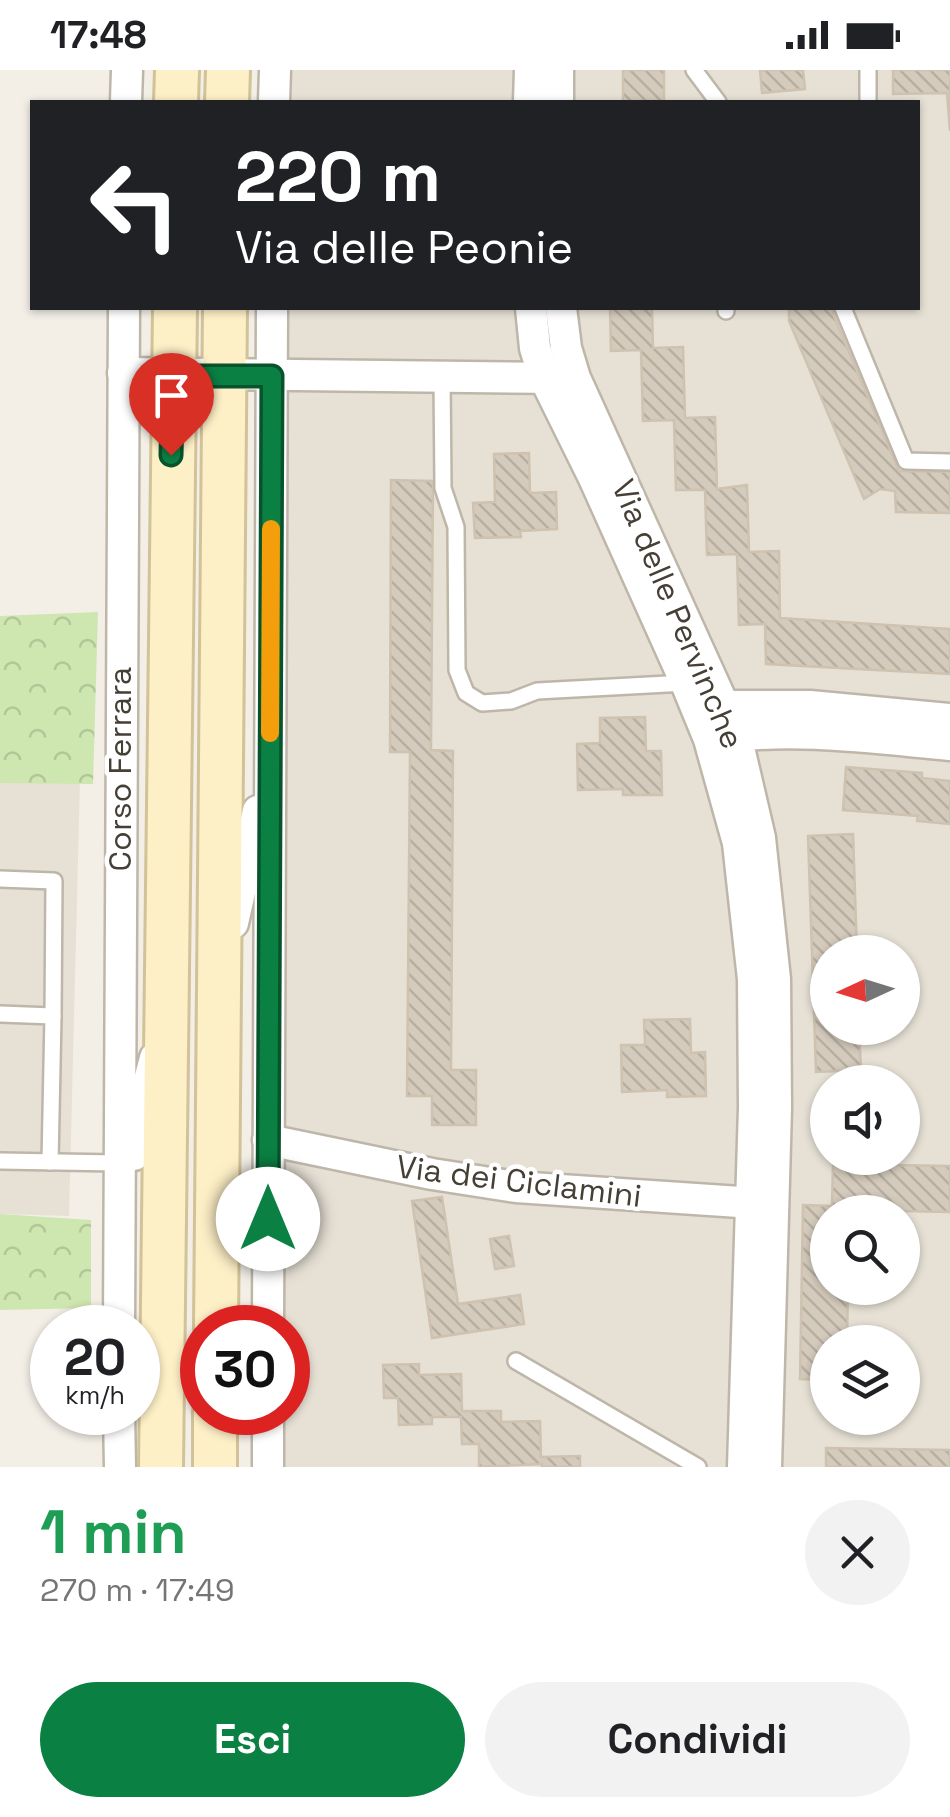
<!DOCTYPE html>
<html lang="it">
<head>
<meta charset="utf-8">
<style>
  body { margin:0; font-family:"Space Grotesk",sans-serif; background:#f2f2f2; color:#202124; height:100vh; display:flex; flex-direction:column; font-size:38px; white-space:nowrap }
  * { box-sizing:border-box; margin:0 }
  p { font-size:32px; color:#757577 }
  .icon { flex:none; width:55px; height:55px; fill:none; stroke:currentColor; stroke-width:2; stroke-linecap:round; stroke-linejoin:round }
  .map { position:relative; height:1397px; overflow:hidden }
  .drawer { display:flex; flex-direction:column; background:#fff; flex:1 }
  .drawer>* { flex:none }
  .top-card { position:absolute; left:30px; top:30px; width:890px; height:210px; border-radius:0px; box-shadow:0 2px 8px #0004; background:#202124; color:#fff; overflow:hidden }
  .needle { width:65px; rotate:266deg }
  .fabs { position:absolute; left:810px; top:865px; display:grid; gap:20px }
  .fabs a { display:grid; place-items:center; width:110px; height:110px; border-radius:50%; background:#fff; box-shadow:0 2px 8px #0004; font-size:50px }
  .speed { position:absolute; left:30px; top:1235px; display:flex; gap:20px; font-size:50px; font-weight:700; text-align:center }
  .speed>* { display:grid; place-content:center; width:130px; height:130px; border-radius:50%; background:#fff; box-shadow:0 2px 8px #0004; line-height:1 }
  .speed small { font-size:25px; font-weight:400 }
  .speed .limit { border:15px solid #d22; background:#fff; color:#111 }
  .pin { position:absolute; display:grid; place-items:center; width:85px; height:85px; color:#fff; margin:-102px -42px; border-radius:50% 50% 50% 0; rotate:-45deg; box-shadow:0 0 10px #0007 }
  .pin .icon { rotate:45deg }
  .me { position:absolute; width:110px; margin:-55px; rotate:0deg; stroke-linejoin:round; filter:drop-shadow(0 0 8px #0008) }
  .turn { display:flex; align-items:center; gap:35px; height:210px; padding:0 40px; font-size:45px }
  .turn .icon { width:130px; height:130px; stroke-width:2.5 }
  .turn b { display:block; font-size:70px; line-height:85px }
  .round { display:grid; place-items:center; flex:none; width:105px; height:105px; border-radius:52px; background:#f2f2f2 }
  .headline { display:flex; align-items:center; justify-content:space-between; height:170px; padding:0 40px }
  h1 { font-size:60px; font-weight:600; line-height:75px; color:#1e9e55 }
  .cta { display:flex; gap:20px; margin-top:auto; padding:20px 40px }
  .cta a { flex:1; height:115px; border-radius:60px; background:#0b8043; color:#fff; font-size:40px; font-weight:600; line-height:115px; text-align:center }
  .cta a+a { background:#f2f2f2; color:#202124 }
  .status { display:flex; justify-content:space-between; align-items:center; height:70px; padding:0 50px; background:#fff; direction:ltr }
  .status svg { height:28px; fill:currentColor }
  .map>svg:first-child { display:block }
  .residential { fill:#e7e1d5; fill-rule:evenodd }
  .forest { fill:url(#forest-crowns) }
  .building { fill:url(#building-back-hatch); stroke:#cfc2b0; stroke-width:2.5 }
  .lines { fill:none; stroke-linecap:round; stroke-linejoin:round }
  .service-casing { stroke:#beb7a9; stroke-width:20 }
  .minor-casing { stroke:#beb7a9; stroke-width:35 }
  .secondary-casing { stroke:#d2c298; stroke-width:48 }
  .service { stroke:#fff; stroke-width:15 }
  .minor { stroke:#fff; stroke-width:30 }
  .secondary { stroke:#fdefc6; stroke-width:42 }
  .route-casing { stroke:#07532c; stroke-width:25 }
  .route { stroke:#0b8043; stroke-width:18 }
  .slow { stroke:#f59e0b; stroke-width:18 }
  .labels { text-anchor:middle; dominant-baseline:central; stroke-width:9; stroke-linejoin:round; paint-order:stroke }
  .street-label { font-size:32px; fill:#463f36; stroke:#fff }
</style>
</head>
<body>
<div class="status"><b>17:48</b><svg viewBox="0 0 49 12"><path d="M0 12V9h3v3zM5 12V6h3v6zM10 12V3h3v9zM15 12V0h3v12zM26 1h20v11H26zM47 4h2v5h-2z"/></svg></div>
<div class="map">
<svg width="950" height="1397" viewBox="0 0 950 1397">
  <defs>
    <pattern id="forest-crowns" width="20" height="18" patternUnits="userSpaceOnUse" patternTransform="scale(2.5)"><rect width="20" height="18" fill="#cee6b0"/><path d="M2 6a3 3 0 1 1 6 0M12 15a3 3 0 1 1 6 0" fill="none" stroke="#b2c698"/></pattern>
    <pattern id="building-back-hatch" width="6" height="6" patternUnits="userSpaceOnUse" patternTransform="scale(2.5)"><rect width="6" height="6" fill="#d4cbbc"/><path d="M-1 5l2 2M0 0l6 6M5-1l2 2" fill="none" stroke="#b7afa2"/></pattern>
  </defs>
  <rect width="100%" height="100%" fill="#f3efe7"/>
  <g class="residential">
    <path d="M292 0H950V1397H273L274 1343 288 1342V1258L275 1257 289 238H918V32H291ZM828 882H902V958H828ZM828 1012H902V1088H828ZM828 1142H902V1218H828ZM828 1272H902V1348H828Z"/>
    <path d="M0 711H80L69 1146 0 1144Z"/>
  </g>
  <g class="forest">
    <path d="M98 542 93 714 0 713V546Z"/>
    <path d="M0 1144 91 1150V1238L0 1240Z"/>
  </g>
  <g class="building">
    <rect x="623" y="0" width="41" height="32"/>
    <path d="M760 0H803L805 19 762 23Z"/>
    <path d="M893 0H950V61L947 23 893 24Z"/>
    <path d="M610 238H652L653 278 683 277 685 348 715 347 717 419 747 415 749 482 779 481 780 548 950 559V604L766 594 765 554 739 555 737 484 707 485 705 420H676L674 350 643 351 641 280 611 281Z"/>
    <path d="M789 238H833V244L899 401 950 402V443L896 442 895 421 880 419 864 429 789 251Z"/>
    <path d="M529 383 530 423 556 422 557 459 520 461 521 467 475 468 473 433 495 432 494 384Z"/>
    <path d="M391 410 433 411 431 680 453 681 451 1000H476V1055H432V1026H407L410 682H390Z"/>
    <path d="M645 647 646 681H661L662 725H623V719L578 720 577 674 600 673V648Z"/>
    <path d="M846 697 922 703V708L950 711V754L917 751 918 746 843 740Z"/>
    <path d="M853 764 857 882H828V958H859L861 1000 816 1002 808 766Z"/>
    <path d="M690 949 691 983 705 982 706 1026 667 1027V1020L622 1022 621 975H645L644 950Z"/>
    <path d="M833 1094 950 1096V1142L850 1140V1142H828V1218H848L847 1272H828V1310L800 1309 803 1135 832 1136Z"/>
    <path d="M442 1127 458 1234 520 1225 524 1254 432 1268 412 1131Z"/>
    <path d="M509 1166 514 1196 495 1199 490 1169Z"/>
    <path d="M419 1294V1305L461 1304 462 1341H501V1352L540 1351 541 1387 580 1386V1397H542V1394L479 1397V1374H462L461 1347H432V1354L399 1355 398 1328H384L383 1295Z"/>
    <path d="M826 1378 950 1380V1397H826Z"/>
  </g>
  <g class="lines">
    <g class="service-casing">
      <g id="service">
        <path d="M694 0 718 32"/>
        <path d="M868 0V32"/>
        <path d="M843 238 906 391 950 392"/>
        <path d="M726 241V238"/>
        <path d="M442 307 443 418 456 457 457 600 466 623 482 633 511 631 537 621 686 613"/>
        <path d="M0 809 54 811 53 946"/>
        <path d="M0 944 53 946 50 1092"/>
        <path d="M0 1091 117 1093"/>
        <path d="M516 1291 698 1397"/>
      </g>
    </g>
    <g class="minor-casing">
      <g id="minor">
        <path d="M558 0V32"/>
        <path d="M126 32 127 0"/>
        <path d="M274 32 275 0"/>
        <path d="M529 32 530 0"/>
        <path d="M531 238 535 278 544 307 594 408 686 613 709 669 738 773 753 909 754 1037 743 1397"/>
        <path d="M561 238 566 278 575 308 723 634 736 665 760 768 775 909 776 1038 766 1397"/>
        <path d="M123 303 562 308"/>
        <path d="M709 636H810L950 649"/>
        <path d="M717 668C795 657 872 668 950 675"/>
        <path d="M233 853 258 741"/>
        <path d="M268 1070 432 1104 516 1117 770 1134"/>
        <path d="M134 1085 139 1048 155 988"/>
        <path d="M119 1258 124 238"/>
        <path d="M268 1258 272 238"/>
        <path d="M119 1342 120 1397"/>
        <path d="M268 1397V1342"/>
      </g>
    </g>
    <g class="secondary-casing">
      <g id="secondary">
        <path d="M176 32 177 0"/>
        <path d="M227 32 228 0"/>
        <path d="M216 1258 225 238"/>
        <path d="M161 1397 175 238"/>
        <path d="M215 1397V1342"/>
      </g>
    </g>
    <use href="#service" class="service"/>
    <use href="#minor" class="minor"/>
    <use href="#secondary" class="secondary"/>
  </g>
  <g class="lines">
    <g class="route-casing">
      <path id="route" d="M171 385 173 306H272L268 1149"/>
    </g>
    <use href="#route" class="route"/>
    <path class="slow" d="M270 663 271 459"/>
  </g>
  <g class="labels">
    <g class="street-label">
      <text transform="translate(678 544) rotate(67)">Via delle Pervinche</text>
      <text transform="translate(120 699) rotate(-90)">Corso Ferrara</text>
      <text transform="translate(519 1111) rotate(7)">Via dei Ciclamini</text>
    </g>
  </g>
</svg>
<div class="fabs">
<a><svg class="needle" viewBox="-14 -14 28 28"><path d="M0-13l5 13h-10z" fill="#e53935"/><path d="M0 13l5-13h-10z" fill="#757577"/></svg></a>
<a><svg class="icon" aria-label="sound" viewBox="0 0 24 24"><path d="M4 9h4l5-4v14l-5-4H4zM17 9q2 3 0 6"/></svg></a>
<a><svg class="icon" aria-label="search" viewBox="0 0 24 24"><circle cx="10" cy="10" r="6"/><path d="M15 15l6 6"/></svg></a>
<a><svg class="icon" aria-label="layers" viewBox="0 0 24 24"><path d="M12 4l9 5-9 5-9-5zM3 14l9 5 9-5"/></svg></a>
</div>
<div class="speed"><div>20<small>km/h</small></div><div class="limit">30</div></div>
<div class="pin" style="left:171px;top:385px;background:#d93025"><svg class="icon" aria-label="arrive" viewBox="0 0 24 24"><path d="M6 21V4h12l-3 4 3 4H6"/></svg></div>
<svg class="me" style="left:268px;top:1149px" viewBox="-20 -20 40 40"><circle r="19" fill="#fff"/><path d="M0-13L10 11 0 6-10 11z" fill="#0b8043"/></svg>
<div class="top-card">
<div class="turn"><svg class="icon" aria-label="left" viewBox="0 0 24 24"><path d="M17 20v-9H6M10 6l-5 5 5 5"/></svg><div><b>220 m</b>Via delle Peonie</div></div>
</div>
</div>
<section class="drawer">
<div class="headline"><div><h1>1 min</h1><p>270 m · 17:49</p></div><a class="round"><svg class="icon" aria-label="close" viewBox="0 0 24 24"><path d="M6 6l12 12M18 6L6 18"/></svg></a></div>
<div class="cta"><a>Esci</a><a>Condividi</a></div>
</section>
</body>
</html>
